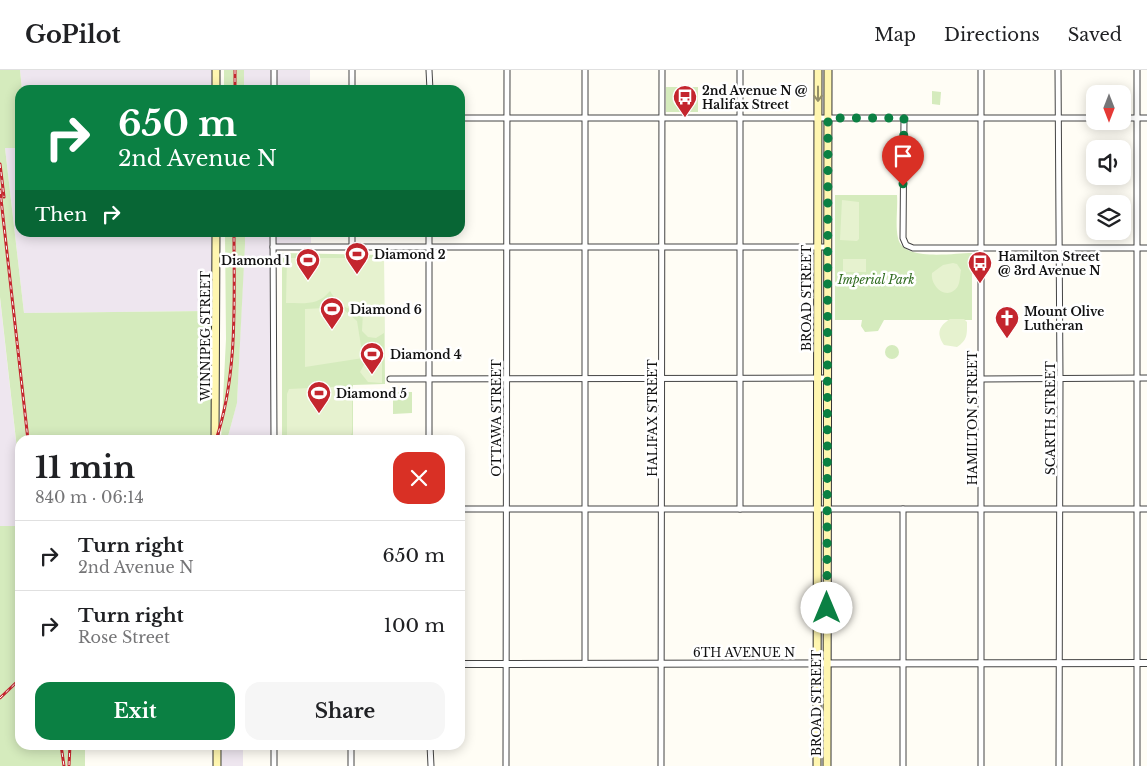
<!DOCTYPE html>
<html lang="en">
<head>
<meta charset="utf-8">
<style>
  body { margin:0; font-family:"Libre Baskerville",serif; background:#f6f6f6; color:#202124; height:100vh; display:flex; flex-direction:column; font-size:19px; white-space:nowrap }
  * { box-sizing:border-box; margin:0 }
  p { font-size:16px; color:#757577 }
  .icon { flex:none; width:28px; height:28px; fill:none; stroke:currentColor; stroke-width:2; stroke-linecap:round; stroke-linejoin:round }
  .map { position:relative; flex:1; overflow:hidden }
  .details { position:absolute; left:15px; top:365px; width:450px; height:315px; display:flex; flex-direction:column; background:#fff; border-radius:15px; box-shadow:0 2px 12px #0003 }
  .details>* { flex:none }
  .banner { position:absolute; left:15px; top:15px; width:450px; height:152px; border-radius:15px; box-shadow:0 2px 12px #0003; background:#0b8043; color:#fff; overflow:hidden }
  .needle { width:32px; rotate:180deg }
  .tools { position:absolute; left:1086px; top:15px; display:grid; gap:10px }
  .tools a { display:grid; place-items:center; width:45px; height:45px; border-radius:10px; background:#fff; box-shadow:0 2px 12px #0003; font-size:25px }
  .pin { position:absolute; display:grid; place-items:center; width:42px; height:42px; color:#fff; margin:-51px -21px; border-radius:50% 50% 50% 0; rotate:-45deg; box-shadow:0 0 5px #0007 }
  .pin .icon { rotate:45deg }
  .me { position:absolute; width:55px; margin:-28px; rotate:0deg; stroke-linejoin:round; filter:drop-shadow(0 0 4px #0008) }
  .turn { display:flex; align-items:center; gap:18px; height:105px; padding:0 20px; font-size:22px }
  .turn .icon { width:65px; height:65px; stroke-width:2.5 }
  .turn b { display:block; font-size:35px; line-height:42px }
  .then { display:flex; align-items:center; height:48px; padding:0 20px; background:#0003; gap:10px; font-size:19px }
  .round { display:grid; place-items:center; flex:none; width:52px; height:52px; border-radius:15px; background:#f6f6f6 }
  .head { display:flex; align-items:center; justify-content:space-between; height:85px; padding:0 20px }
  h1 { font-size:30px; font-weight:800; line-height:38px }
  .action { display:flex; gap:10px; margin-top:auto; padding:10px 20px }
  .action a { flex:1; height:58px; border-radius:15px; background:#0b8043; color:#fff; font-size:20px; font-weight:800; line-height:58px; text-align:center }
  .action a+a { background:#f6f6f6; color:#202124 }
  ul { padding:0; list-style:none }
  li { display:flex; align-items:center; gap:15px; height:70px; padding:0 20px; border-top:1px solid #e0e0e0 }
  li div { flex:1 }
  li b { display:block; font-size:19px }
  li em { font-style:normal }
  header { display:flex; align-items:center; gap:30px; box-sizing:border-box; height:70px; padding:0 25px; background:#fff; border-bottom:1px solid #e0e0e0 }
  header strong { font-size:24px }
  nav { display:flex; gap:28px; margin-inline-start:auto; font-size:18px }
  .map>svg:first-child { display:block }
  .industrial { fill:#eee6ef }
  .green { fill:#d5ebbd }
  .pitch { fill:#e6f2cf }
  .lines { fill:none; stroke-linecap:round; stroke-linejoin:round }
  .minor-casing { stroke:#444; stroke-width:7 }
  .tertiary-casing { stroke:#444; stroke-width:8 }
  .secondary-casing { stroke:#333; stroke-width:9 }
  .minor { stroke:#fff; stroke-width:5 }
  .tertiary { stroke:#fff; stroke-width:6 }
  .secondary { stroke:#fff6b0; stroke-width:7 }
  .rail-casing { stroke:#c4262e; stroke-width:3 }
  .rail { stroke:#fff; stroke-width:1; stroke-dasharray:4; stroke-linecap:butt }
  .oneway { stroke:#948f68 }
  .route { stroke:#0b8043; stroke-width:9; stroke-dasharray:0 16.2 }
  .labels { text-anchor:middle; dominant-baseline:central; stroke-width:5; stroke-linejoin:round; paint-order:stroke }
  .poi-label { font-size:12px; font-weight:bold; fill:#111; stroke:#fff; text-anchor:start }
  .park-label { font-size:12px; font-style:italic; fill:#2f6b1f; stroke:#fff }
  .street-label { font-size:12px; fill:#111; stroke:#fff }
</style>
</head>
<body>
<header>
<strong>GoPilot</strong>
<nav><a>Map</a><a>Directions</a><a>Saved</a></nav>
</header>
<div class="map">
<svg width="1147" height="696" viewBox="0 0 1147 696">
  <rect width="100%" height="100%" fill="#fffdf5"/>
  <g class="industrial">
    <path d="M20 0H212V20H22Z"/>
    <rect x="244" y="0" width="66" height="20"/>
    <path d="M5 78H20V162L213 163V247L205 241 24 243Z"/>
    <path d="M245 163H311V173L271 174V370H227L237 332Z"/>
    <path d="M0 228 20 407V456H0Z"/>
    <rect x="222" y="675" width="21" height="21"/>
  </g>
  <g class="green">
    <path d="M0 0H20L22 20H20V78H5L24 243 205 241 213 247 212 370H20V406L0 227Z"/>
    <rect x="224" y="0" width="20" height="20"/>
    <rect x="666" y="17" width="32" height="25"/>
    <path d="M932 21 941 22 940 35 932 34Z"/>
    <path d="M835 125H897C898 138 895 155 898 168 903 192 953 183 972 183V250H884L878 261 865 262 861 256 862 250H835Z"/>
    <path d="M225 163H245V174L237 333 227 370H221L226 269Z"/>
    <path d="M282 183 384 185 385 314 353 315V370H282Z"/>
    <circle cx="892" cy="282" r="7"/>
    <path d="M393 322H412V343L393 344Z"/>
    <path d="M0 456H20V675H85V696H0Z"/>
  </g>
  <g class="pitch">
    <path d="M842 130 859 132V169L857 171 840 170Z"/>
    <path d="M287 188H384V263L376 268 368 267 362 261 363 242C346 239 339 236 330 221 318 236 304 233 286 233Z"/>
    <rect x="843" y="189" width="23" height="13"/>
    <path d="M953 193 957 194 961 200C960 205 960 212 958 216 948 232 930 217 932 203L943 195Z"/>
    <path d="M325 238 344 240 357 251 363 288 305 297V239Z"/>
    <path d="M950 249H964L967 252C967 264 968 270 957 277L944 275C936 263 939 256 950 249Z"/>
    <path d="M374 291 382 292V313L368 312 360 302 365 293Z"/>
    <path d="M352 316V363L348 370H287V324L289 319Z"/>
  </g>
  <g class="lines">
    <g class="minor-casing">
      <g id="minor">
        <path d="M352 0V20"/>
        <path d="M429 0 430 20"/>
        <path d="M585 0V594"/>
        <path d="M740 0V439"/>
        <path d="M1058 0 1060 308 1059 696"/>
        <path d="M274 20V0"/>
        <path d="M460 48H1095"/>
        <path d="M904 48 903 168 906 175 913 178H1147"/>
        <path d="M1122 48H1147"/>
        <path d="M273 162 274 370"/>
        <path d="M352 162V177"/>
        <path d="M273 177H828"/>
        <path d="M390 309 828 308"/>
        <path d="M982 309 1147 308"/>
        <path d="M429 370V162"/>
        <path d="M460 439H1147"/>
        <path d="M903 439V696"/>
        <path d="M274 675V696"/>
        <path d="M430 675 431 696"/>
        <path d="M351 696V675"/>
        <path d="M506 696 507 0"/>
        <path d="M661 696 662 0"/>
        <path d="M981 696V0"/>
        <path d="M1137 696V0"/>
      </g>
    </g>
    <g class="tertiary-casing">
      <path id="tertiary" d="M460 594 1147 593"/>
    </g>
    <g class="secondary-casing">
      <g id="secondary">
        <path d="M216 20V0"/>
        <path d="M215 370 216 162"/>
        <path d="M217 675V696"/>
        <path d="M817 696 818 0"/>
        <path d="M827 696 828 0"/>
      </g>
    </g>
    <use href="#minor" class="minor"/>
    <use href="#tertiary" class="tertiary"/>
    <use href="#secondary" class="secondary"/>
    <g class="rail-casing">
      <g id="rail">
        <path d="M235 0V20"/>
        <path d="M0 94 4 127"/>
        <path d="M0 120 28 370"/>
        <path d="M216 370C238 303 234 232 234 162"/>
        <path d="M0 628 20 609"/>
        <path d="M61 675 64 696"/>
        <path d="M69 695 70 675"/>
      </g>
    </g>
    <use href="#rail" class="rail"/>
  </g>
  <defs><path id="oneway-shaft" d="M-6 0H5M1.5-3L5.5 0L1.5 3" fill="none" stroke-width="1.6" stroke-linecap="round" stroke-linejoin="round" transform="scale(1.25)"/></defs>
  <use class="oneway" href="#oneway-shaft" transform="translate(818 24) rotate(90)"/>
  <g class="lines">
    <path class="route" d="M827 538 828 48H904L903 116"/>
  </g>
  <defs>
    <g id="bus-pin" transform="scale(1.25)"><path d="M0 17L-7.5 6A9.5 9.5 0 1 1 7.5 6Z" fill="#c4262e" stroke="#fff"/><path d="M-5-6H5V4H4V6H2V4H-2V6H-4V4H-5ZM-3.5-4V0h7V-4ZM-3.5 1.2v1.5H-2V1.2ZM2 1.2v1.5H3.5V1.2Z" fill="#fff"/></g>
    <g id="stadium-pin" transform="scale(1.25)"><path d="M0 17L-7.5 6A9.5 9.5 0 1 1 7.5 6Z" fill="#c4262e" stroke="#fff"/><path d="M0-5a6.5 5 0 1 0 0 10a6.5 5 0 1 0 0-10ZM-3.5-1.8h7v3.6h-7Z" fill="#fff"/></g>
    <g id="church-pin" transform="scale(1.25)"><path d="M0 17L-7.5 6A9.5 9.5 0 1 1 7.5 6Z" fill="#c4262e" stroke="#fff"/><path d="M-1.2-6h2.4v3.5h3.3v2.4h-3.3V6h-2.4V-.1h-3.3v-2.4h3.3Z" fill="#fff"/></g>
  </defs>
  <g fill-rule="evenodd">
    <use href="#bus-pin" x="685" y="27"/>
    <use href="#stadium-pin" x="357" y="184"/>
    <use href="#stadium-pin" x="308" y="190"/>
    <use href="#bus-pin" x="980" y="193"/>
    <use href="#stadium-pin" x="332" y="239"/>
    <use href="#church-pin" x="1007" y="248"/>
    <use href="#stadium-pin" x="372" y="284"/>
    <use href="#stadium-pin" x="319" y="323"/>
  </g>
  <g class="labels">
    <g class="poi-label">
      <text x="702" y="20">2nd Avenue N @<tspan x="702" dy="14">Halifax Street</tspan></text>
      <text x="374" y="184">Diamond 2</text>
      <text x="998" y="186">Hamilton Street<tspan x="998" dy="14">@ 3rd Avenue N</tspan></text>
      <text x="290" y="190" text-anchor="end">Diamond 1</text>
      <text x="350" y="239">Diamond 6</text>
      <text x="1024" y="241">Mount Olive<tspan x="1024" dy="14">Lutheran</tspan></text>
      <text x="390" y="284">Diamond 4</text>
      <text x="336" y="323">Diamond 5</text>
    </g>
    <g class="park-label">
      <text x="876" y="209">Imperial Park</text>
    </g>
    <g class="street-label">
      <text transform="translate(806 228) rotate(-90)">BROAD STREET</text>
      <text transform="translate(205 266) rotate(-90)">WINNIPEG STREET</text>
      <text transform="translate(496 348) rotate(-90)">OTTAWA STREET</text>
      <text transform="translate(652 348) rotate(-90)">HALIFAX STREET</text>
      <text transform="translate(972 348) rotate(-90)">HAMILTON STREET</text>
      <text transform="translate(1050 348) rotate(-90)">SCARTH STREET</text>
      <text x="744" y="582">6TH AVENUE N</text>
      <text transform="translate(816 633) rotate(-90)">BROAD STREET</text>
    </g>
  </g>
</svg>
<div class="tools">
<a><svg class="needle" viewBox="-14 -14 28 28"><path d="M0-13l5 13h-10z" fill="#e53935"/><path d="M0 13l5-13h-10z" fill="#757577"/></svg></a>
<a><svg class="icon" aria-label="sound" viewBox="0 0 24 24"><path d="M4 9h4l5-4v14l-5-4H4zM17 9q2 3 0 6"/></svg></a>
<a><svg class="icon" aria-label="layers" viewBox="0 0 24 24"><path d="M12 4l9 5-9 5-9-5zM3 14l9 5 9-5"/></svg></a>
</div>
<div class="pin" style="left:903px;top:116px;background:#d93025"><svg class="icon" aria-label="arrive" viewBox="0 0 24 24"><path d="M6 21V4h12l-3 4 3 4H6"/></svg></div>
<svg class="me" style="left:827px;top:538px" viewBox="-20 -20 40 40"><circle r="19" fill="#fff"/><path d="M0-13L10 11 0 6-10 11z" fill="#0b8043"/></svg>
<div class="banner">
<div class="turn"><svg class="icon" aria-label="right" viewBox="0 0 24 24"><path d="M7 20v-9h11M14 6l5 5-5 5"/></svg><div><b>650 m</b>2nd Avenue N</div></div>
<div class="then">Then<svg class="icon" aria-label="right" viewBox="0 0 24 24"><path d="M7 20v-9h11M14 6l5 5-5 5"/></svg></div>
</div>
<section class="details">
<div class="head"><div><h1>11 min</h1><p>840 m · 06:14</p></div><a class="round" style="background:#d93025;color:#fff"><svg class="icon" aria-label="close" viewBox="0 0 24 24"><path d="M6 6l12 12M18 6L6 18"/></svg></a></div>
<ul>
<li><svg class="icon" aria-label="right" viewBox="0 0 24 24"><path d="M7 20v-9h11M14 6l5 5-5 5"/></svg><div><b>Turn right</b><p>2nd Avenue N</p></div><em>650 m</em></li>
<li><svg class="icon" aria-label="right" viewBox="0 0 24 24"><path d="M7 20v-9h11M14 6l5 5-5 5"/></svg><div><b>Turn right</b><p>Rose Street</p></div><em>100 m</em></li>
</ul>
<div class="action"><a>Exit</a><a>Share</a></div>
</section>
</div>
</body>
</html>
